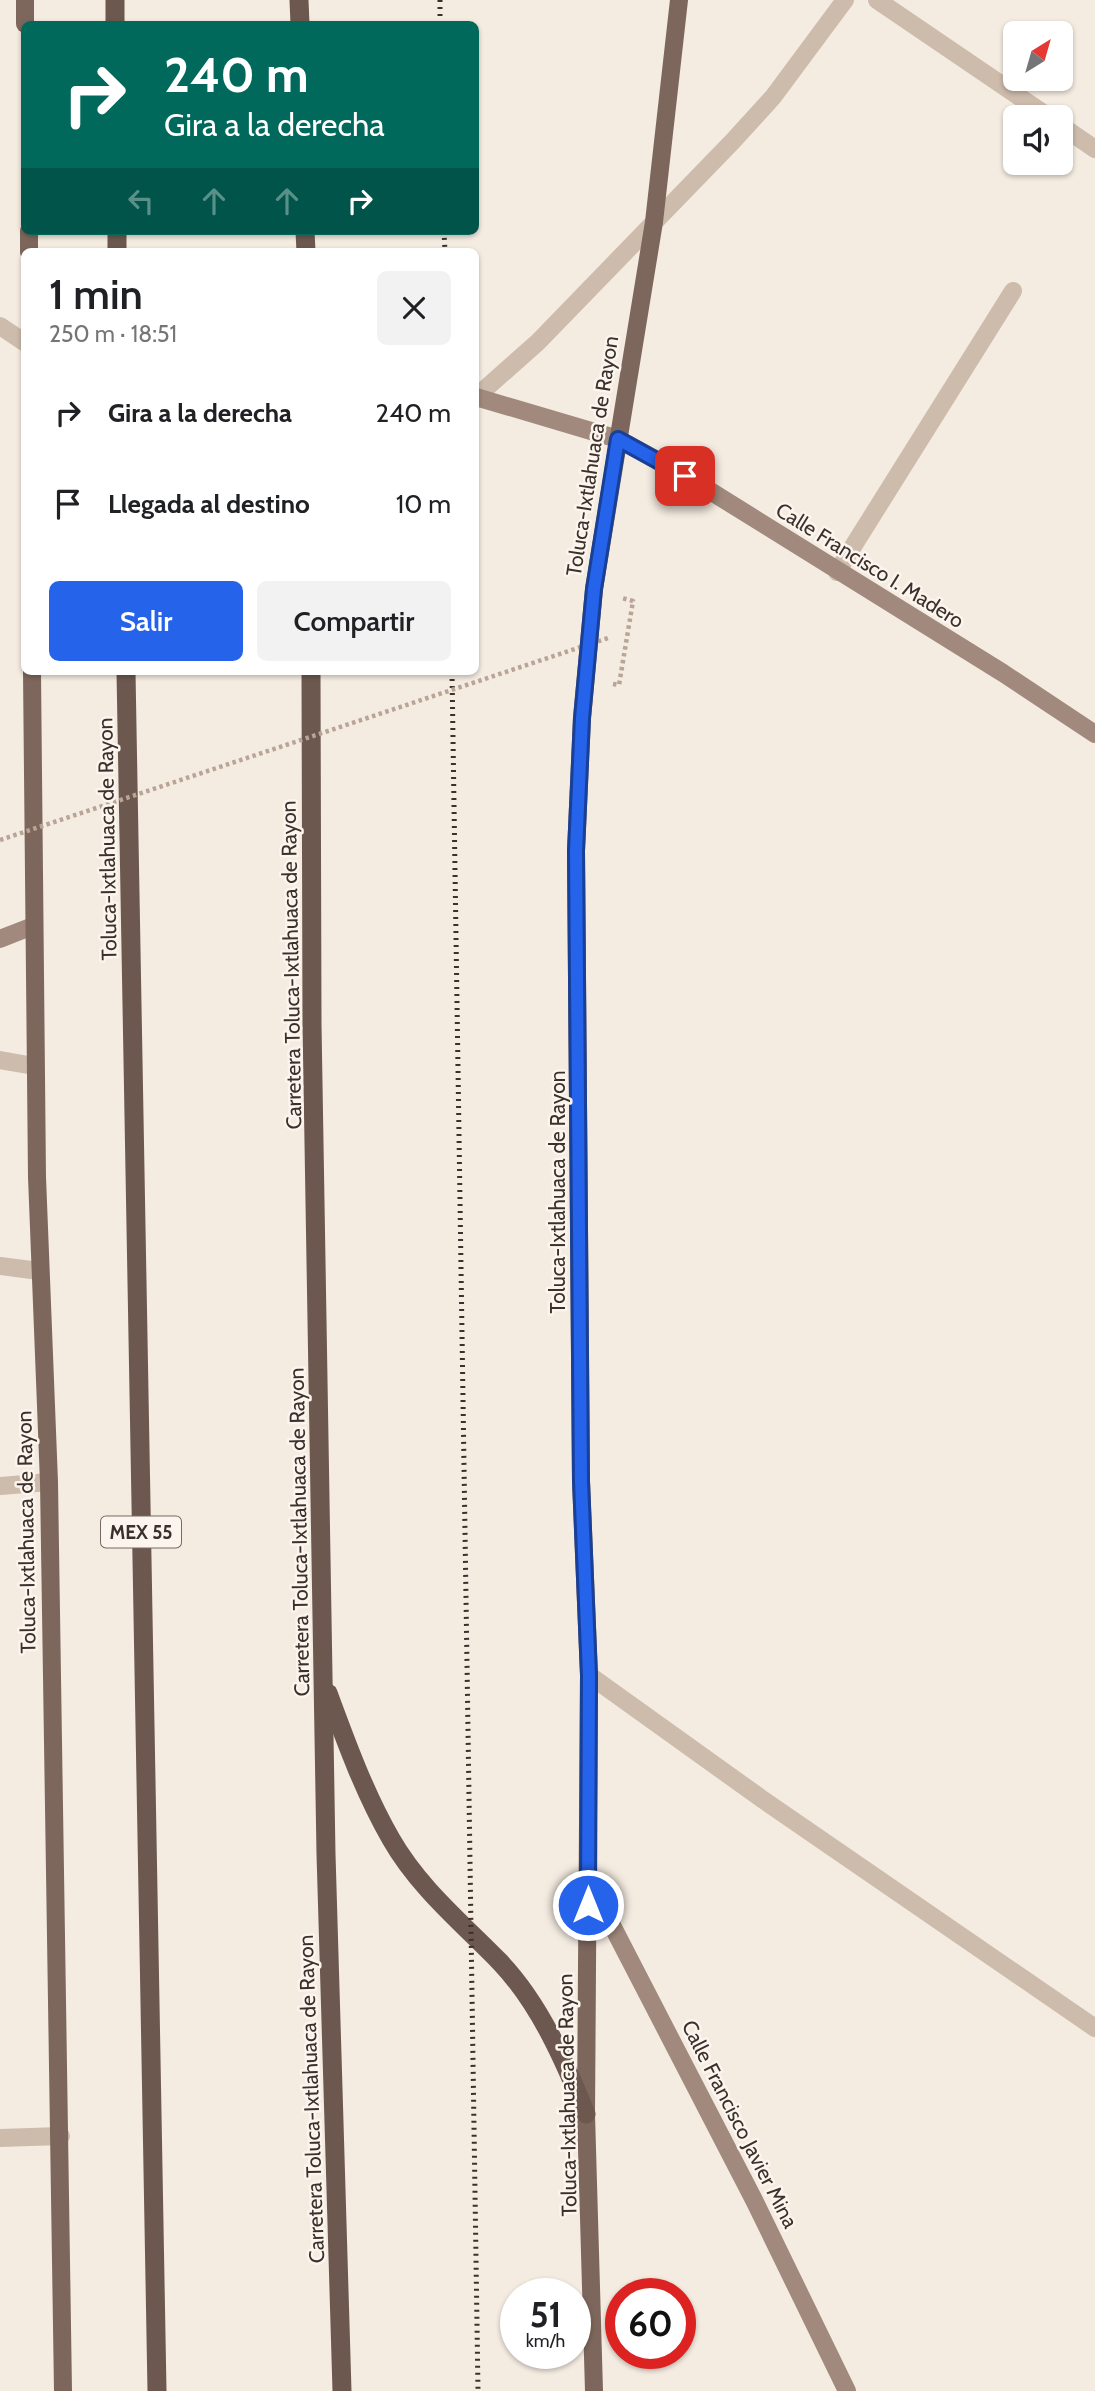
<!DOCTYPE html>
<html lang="es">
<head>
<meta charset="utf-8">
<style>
  body { margin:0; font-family:Cabin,sans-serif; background:#f2f2f2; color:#202124; height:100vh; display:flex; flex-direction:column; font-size:26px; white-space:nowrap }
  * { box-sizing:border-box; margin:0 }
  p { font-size:23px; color:#757577 }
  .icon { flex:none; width:38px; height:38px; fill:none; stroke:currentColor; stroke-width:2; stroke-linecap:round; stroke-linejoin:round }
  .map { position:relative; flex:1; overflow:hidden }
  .side { position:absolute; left:21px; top:248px; width:458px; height:427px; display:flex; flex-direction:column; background:#fff; border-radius:10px; box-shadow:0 2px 5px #0004 }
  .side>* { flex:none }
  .top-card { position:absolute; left:21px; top:21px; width:458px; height:214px; border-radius:10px; box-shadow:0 2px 5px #0004; background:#00695c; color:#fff; overflow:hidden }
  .needle { width:46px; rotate:37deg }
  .fabs { position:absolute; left:1003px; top:21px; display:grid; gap:14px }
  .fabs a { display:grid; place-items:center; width:70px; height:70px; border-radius:10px; background:#fff; box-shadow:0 2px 5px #0004; font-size:35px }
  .speed { position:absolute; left:500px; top:2278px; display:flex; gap:14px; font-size:35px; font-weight:700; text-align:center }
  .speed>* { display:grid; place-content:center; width:91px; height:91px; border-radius:50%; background:#fff; box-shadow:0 2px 5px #0004; line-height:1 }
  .speed small { font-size:18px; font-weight:400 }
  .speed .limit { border:10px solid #d22; background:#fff; color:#111 }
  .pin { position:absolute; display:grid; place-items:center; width:60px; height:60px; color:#fff; margin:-30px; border-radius:14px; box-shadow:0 4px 10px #0006 }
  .me { position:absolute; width:77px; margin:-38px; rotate:0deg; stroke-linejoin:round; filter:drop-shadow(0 0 5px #0008) }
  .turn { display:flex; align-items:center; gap:24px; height:147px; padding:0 28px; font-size:32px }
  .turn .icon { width:91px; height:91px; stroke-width:2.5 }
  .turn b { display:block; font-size:49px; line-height:60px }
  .lanes { display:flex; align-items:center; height:66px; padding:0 28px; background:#0003; justify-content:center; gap:35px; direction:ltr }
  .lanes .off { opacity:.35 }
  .round { display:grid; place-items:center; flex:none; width:74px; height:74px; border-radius:10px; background:#f2f2f2 }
  .overview { display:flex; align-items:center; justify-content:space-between; height:119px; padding:0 28px }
  h1 { font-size:42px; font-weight:600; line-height:52px }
  .cta { display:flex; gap:14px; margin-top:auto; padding:14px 28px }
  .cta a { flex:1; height:80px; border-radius:10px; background:#2563eb; color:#fff; font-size:28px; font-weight:600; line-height:80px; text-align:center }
  .cta a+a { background:#f2f2f2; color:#202124 }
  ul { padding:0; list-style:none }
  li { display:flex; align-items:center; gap:21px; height:91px; padding:0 28px }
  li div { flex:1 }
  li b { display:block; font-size:26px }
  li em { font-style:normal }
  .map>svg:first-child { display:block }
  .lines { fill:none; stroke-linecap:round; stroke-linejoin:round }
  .path { stroke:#b9a596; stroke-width:4.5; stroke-dasharray:3.5 3.5; stroke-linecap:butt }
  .service { stroke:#cdbbac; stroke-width:18 }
  .minor { stroke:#cdbbac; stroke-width:18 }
  .tertiary { stroke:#cdbbac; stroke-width:18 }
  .secondary { stroke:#a18a7d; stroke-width:18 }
  .primary { stroke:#7d675c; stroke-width:18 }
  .trunk { stroke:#6c584f; stroke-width:19 }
  .rail { stroke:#3b302b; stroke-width:5; stroke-dasharray:2 5; stroke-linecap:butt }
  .path-bridge { stroke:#b9a596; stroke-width:4.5; stroke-dasharray:3.5 3.5; stroke-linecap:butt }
  .route-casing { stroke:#184099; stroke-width:18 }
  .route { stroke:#2563eb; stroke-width:12 }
  .labels { text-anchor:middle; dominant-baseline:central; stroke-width:5; stroke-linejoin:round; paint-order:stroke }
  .shield { fill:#fbf5ee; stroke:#756b66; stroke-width:2 }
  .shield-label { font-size:19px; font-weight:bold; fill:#3b302b }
  .street-label { font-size:21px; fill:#3b302b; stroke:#fbf5ee }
</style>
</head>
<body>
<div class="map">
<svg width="1095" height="2391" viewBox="0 0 1095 2391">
  <rect width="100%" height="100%" fill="#f4ebe1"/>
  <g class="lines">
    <path class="path" d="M613 684 619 685 633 601 622 598"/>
    <g class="service">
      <path d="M0 326 24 342"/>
      <path d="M0 1060 34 1066"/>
      <path d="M0 1266 39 1271"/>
      <path d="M0 1486 49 1482"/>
    </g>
    <g class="minor">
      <path d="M877 0 1049 117"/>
      <path d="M1060 125 1095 149"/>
      <path d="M476 397 538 342 732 142 773 97 845 0"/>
      <path d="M837 572 1013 291"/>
      <path d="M0 2138 61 2136"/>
    </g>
    <path class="tertiary" d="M589 1675 762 1799 1095 2028"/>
    <g class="secondary">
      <path d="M476 397 618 439 686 476 1003 673 1095 734"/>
      <path d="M0 939 33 926"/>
      <path d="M588 1879 754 2200 847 2391"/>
    </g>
    <g class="primary">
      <path d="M25 0V24"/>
      <path d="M29 231V252"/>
      <path d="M32 672 37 1177 49 1482 63 2391"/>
      <path d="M594 2391 586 2114 589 1675 581 1481 576 851 582 718 594 589 654 222 679 0"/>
    </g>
    <g class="trunk">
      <path d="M115 0V24"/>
      <path d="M299 0 300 24"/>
      <path d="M117 231V252"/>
      <path d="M305 231 306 252"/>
      <path d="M126 672 157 2391"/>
      <path d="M311 672 312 1024 326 1854 342 2391"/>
      <path d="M328 1693C346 1742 365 1794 391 1839 419 1888 462 1923 500 1962 540 2004 565 2062 586 2114"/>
    </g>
    <g class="rail">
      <path d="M440 0V24"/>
      <path d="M444 231 445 252"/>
      <path d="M452 672 478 2391"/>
    </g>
    <path class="path-bridge" d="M0 840 608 638"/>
  </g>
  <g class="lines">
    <g class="route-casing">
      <path id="route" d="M588 1905 589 1675 581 1481 576 851 582 718 594 589 618 439 685 476"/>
    </g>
    <use href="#route" class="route"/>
  </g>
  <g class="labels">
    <rect class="shield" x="101" y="1516.5" width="80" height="31" rx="5"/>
    <g class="shield-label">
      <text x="141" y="1532">MEX 55</text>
    </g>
    <g class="street-label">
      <text transform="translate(592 456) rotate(-81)">Toluca-Ixtlahuaca de Rayon</text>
      <text transform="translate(870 565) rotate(32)">Calle Francisco I. Madero</text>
      <text transform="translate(107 839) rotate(-91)">Toluca-Ixtlahuaca de Rayon</text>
      <text transform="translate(291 965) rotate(-91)">Carretera Toluca-Ixtlahuaca de Rayon</text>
      <text transform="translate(557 1192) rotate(-90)">Toluca-Ixtlahuaca de Rayon</text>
      <text transform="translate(26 1532) rotate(-91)">Toluca-Ixtlahuaca de Rayon</text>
      <text transform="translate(299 1532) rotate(-91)">Carretera Toluca-Ixtlahuaca de Rayon</text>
      <text transform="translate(567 2095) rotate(-91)">Toluca-Ixtlahuaca de Rayon</text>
      <text transform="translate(311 2099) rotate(-92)">Carretera Toluca-Ixtlahuaca de Rayon</text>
      <text transform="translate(740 2124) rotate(63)">Calle Francisco Javier Mina</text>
    </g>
  </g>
</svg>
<div class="fabs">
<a><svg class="needle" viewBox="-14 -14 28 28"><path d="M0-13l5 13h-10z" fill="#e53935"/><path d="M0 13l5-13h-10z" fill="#757577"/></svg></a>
<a><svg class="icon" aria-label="sound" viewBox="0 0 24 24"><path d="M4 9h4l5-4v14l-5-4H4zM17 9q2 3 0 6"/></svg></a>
</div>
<div class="speed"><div>51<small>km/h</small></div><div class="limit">60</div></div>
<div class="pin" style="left:685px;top:476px;background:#d93025"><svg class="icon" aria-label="arrive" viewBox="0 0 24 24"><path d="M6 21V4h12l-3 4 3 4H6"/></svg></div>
<svg class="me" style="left:588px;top:1905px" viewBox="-20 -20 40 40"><circle r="17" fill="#2563eb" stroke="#fff" stroke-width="3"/><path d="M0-11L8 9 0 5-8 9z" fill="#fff"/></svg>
<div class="top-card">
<div class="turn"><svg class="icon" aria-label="right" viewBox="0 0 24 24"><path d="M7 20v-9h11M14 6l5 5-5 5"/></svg><div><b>240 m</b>Gira a la derecha</div></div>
<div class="lanes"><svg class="icon off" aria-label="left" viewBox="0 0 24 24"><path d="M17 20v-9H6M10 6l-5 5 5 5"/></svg><svg class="icon off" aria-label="ahead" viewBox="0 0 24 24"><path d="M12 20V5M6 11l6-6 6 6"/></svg><svg class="icon off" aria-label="ahead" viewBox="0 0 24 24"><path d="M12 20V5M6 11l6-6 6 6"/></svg><svg class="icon" aria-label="right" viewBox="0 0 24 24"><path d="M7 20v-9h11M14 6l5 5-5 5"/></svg></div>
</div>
<section class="side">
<div class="overview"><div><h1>1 min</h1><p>250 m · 18:51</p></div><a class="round"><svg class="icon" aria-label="close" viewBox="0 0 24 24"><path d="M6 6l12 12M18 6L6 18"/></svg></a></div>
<ul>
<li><svg class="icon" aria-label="right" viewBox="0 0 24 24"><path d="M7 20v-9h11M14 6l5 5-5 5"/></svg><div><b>Gira a la derecha</b></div><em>240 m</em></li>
<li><svg class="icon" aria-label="arrive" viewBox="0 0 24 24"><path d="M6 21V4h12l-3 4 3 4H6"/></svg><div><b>Llegada al destino</b></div><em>10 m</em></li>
</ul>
<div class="cta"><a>Salir</a><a>Compartir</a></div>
</section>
</div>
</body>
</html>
